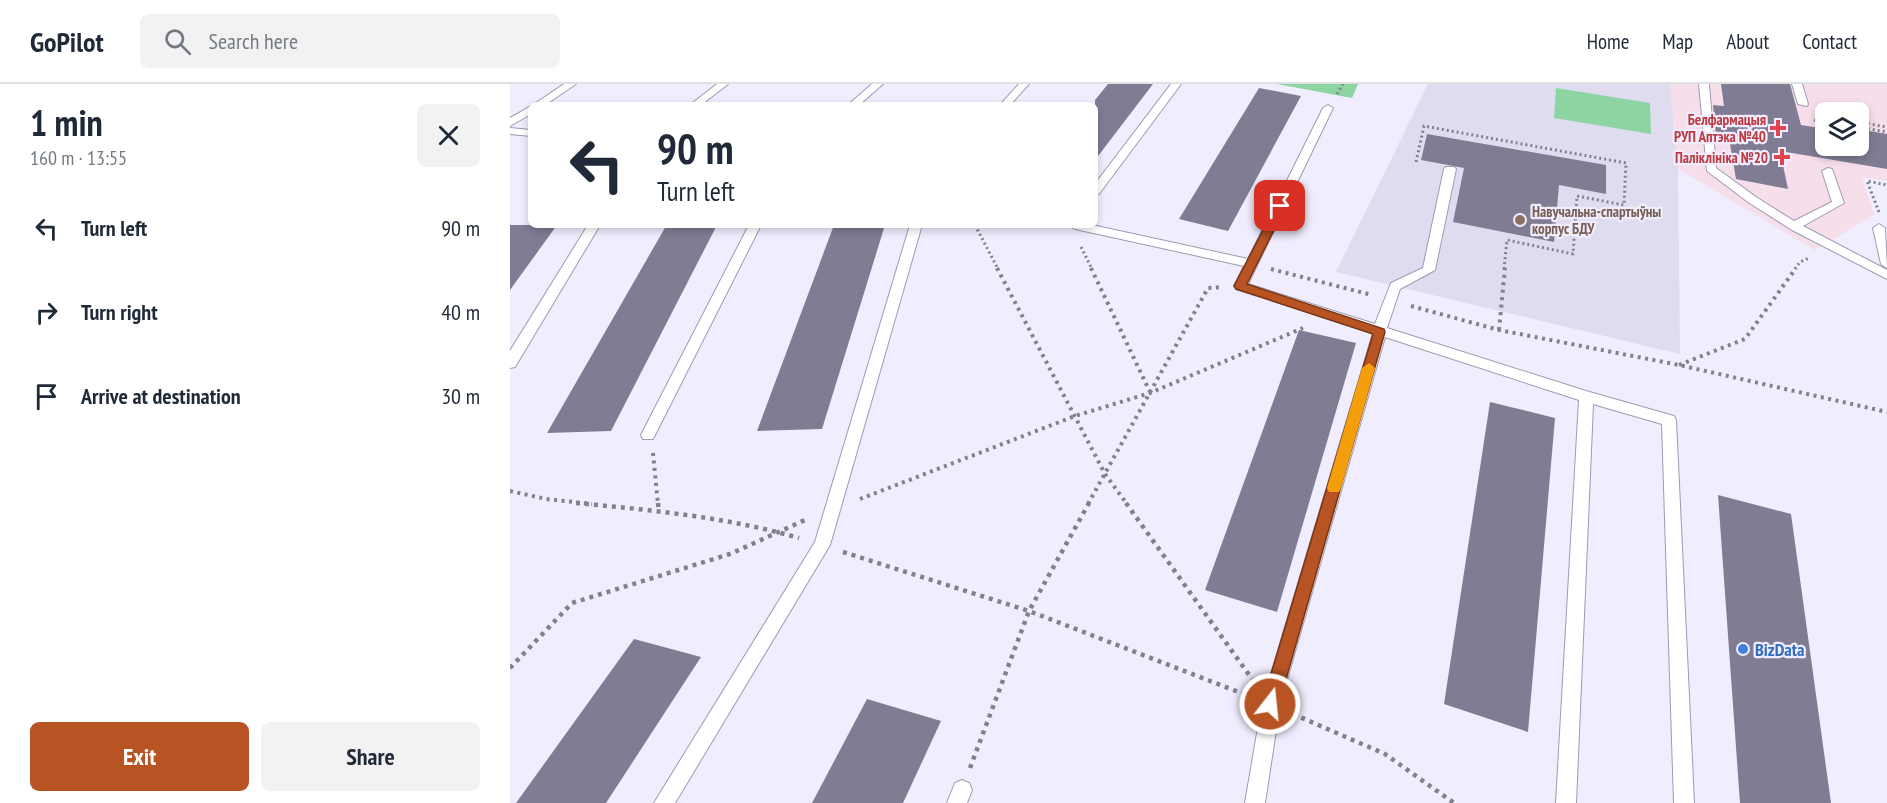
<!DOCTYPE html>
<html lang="en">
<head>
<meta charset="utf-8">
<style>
  body { margin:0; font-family:"PT Sans Narrow",sans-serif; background:#f2f2f3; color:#1f2937; height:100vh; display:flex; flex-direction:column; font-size:22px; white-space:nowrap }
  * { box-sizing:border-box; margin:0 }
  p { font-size:20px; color:#747a83 }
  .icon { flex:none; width:33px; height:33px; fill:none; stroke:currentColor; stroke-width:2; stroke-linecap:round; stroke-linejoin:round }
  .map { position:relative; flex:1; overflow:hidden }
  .side { display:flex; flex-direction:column; background:#fff; width:510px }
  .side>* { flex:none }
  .hud { position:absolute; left:18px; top:18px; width:570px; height:126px; border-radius:9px; box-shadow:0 3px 9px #0003; background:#fff; color:#1f2937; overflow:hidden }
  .controls { position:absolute; left:1305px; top:18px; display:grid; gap:12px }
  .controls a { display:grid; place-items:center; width:54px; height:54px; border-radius:9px; background:#fff; box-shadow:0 3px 9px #0003; font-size:30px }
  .pin { position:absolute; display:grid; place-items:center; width:51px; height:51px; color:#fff; margin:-26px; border-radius:12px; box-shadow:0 3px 9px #0006 }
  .me { position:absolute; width:66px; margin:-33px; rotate:16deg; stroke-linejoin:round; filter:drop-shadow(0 0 4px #0008) }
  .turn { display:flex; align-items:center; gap:21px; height:126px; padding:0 30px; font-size:27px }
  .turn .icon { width:78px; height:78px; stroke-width:2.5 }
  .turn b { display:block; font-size:42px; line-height:51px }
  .round { display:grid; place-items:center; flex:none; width:63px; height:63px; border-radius:9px; background:#f2f2f3 }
  .head { display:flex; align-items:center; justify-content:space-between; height:102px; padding:0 30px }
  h1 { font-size:36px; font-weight:800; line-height:45px }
  .primary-button { display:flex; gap:12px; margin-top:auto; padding:12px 30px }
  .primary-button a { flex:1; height:69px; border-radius:9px; background:#b85323; color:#fff; font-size:24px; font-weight:800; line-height:69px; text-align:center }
  .primary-button a+a { background:#f2f2f3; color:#1f2937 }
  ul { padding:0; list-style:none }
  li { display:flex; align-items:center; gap:18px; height:84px; padding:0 30px }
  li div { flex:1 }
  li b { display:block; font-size:22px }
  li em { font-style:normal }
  header { display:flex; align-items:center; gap:36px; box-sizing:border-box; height:84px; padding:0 30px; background:#fff; border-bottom:2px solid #e0e1e3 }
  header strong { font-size:28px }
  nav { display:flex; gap:33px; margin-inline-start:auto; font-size:21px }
  .search { width:420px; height:54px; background:#f2f2f3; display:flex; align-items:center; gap:15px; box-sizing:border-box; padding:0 21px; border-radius:9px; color:#747a83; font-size:22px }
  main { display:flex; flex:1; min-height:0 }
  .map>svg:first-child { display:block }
  .built { fill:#e0dcf0 }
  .medical { fill:#f6deea; fill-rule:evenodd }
  .green { fill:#8cd5a3 }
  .building { fill:#807c94 }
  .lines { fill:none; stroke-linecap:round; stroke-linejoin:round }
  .service-casing { stroke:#9e9ab3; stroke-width:2 }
  .path-far2 { stroke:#83808d; stroke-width:3; stroke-dasharray:2 3; stroke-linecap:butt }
  .path-far1 { stroke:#83808d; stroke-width:4; stroke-dasharray:3 4.5; stroke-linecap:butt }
  .path { stroke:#83808d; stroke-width:4.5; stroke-dasharray:4 5; stroke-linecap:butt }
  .service { fill:#fff; fill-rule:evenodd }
  .route { fill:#b85323; stroke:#783617; stroke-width:1.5 }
  .slow { fill:#f59e0b }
  .health-dot { fill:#e0444e; stroke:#f0edfe; stroke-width:2 }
  .education-dot { fill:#8d6e63; stroke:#f0edfe; stroke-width:2 }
  .shop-dot { fill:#3f7fe0; stroke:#f0edfe; stroke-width:2 }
  .labels { text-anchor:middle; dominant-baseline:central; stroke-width:4.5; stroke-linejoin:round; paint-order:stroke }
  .far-health-label { font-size:15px; font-weight:bold; fill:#be3a42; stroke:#f0edfe; text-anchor:end }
  .far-education-label { font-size:15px; font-weight:bold; fill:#785e54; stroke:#f0edfe; text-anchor:start }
  .shop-label { font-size:18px; font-weight:bold; fill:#366cbe; stroke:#f0edfe; text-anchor:start }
</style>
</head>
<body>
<header>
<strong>GoPilot</strong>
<div class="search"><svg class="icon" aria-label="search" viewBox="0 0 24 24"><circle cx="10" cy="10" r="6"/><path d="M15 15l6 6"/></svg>Search here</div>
<nav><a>Home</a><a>Map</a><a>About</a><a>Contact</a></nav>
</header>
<main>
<section class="side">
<div class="head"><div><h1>1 min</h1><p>160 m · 13:55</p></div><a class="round"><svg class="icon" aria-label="close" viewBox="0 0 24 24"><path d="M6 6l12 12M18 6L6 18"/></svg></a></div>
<ul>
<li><svg class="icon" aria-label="left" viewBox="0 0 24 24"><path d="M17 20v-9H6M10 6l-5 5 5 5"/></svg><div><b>Turn left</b></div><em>90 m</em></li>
<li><svg class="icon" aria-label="right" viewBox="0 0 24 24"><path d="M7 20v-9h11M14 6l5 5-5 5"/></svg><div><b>Turn right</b></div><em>40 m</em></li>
<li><svg class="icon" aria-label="arrive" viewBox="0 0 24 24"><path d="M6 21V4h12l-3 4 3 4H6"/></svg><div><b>Arrive at destination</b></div><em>30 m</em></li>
</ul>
<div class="primary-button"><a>Exit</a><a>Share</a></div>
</section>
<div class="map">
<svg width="1377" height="719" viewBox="0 0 1377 719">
  <rect width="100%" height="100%" fill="#f0edfe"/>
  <path class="built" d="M918 0H1160L1168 85 1170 270 826 188Z"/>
  <path class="medical" d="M1160 0H1377V97L1352 93 1364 131 1305 166 1168 85ZM1316 28H1348V62H1316Z"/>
  <g class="green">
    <path d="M767 0H848L842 14Z"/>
    <path d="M1046 4 1140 19 1141 50 1044 34Z"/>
  </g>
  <g class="building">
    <path d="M598 0H643L585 76V16Z"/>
    <path d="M1211 0H1280L1291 41 1316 45V62H1348V45L1377 50V85L1270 67 1278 105 1226 95 1219 54 1206 52 1203 21 1214 22Z"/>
    <path d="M749 4 791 12 718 147 669 135Z"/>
    <path d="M917 50 1096 81V110L1049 101 1044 158 943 138 954 84 911 76Z"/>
    <path d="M0 141H47L0 206Z"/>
    <path d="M207 141 101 347 37 349 156 142Z"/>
    <path d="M324 141H375L312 345 247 347Z"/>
    <path d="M789 246 846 259 767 528 695 506Z"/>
    <path d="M980 318 1045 334 1018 648 934 620Z"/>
    <path d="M1208 411 1281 430 1321 719H1230Z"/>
    <path d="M124 555 191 573 96 719H6Z"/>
    <path d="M357 615 431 637 393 719H302Z"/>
  </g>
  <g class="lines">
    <g class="service-casing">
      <g id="service">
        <path d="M54 0H66L35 21H23Z"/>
        <path d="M207 0H218L191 21H180Z"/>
        <path d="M362 0H373L349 21H338Z"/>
        <path d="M509 0H519L500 21H490Z"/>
        <path d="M661 0H671L589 110 585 111V100Z"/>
        <path d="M1189 0H1199L1206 84 1246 113 1284 137 1322 118 1312 87 1318 84 1322 85 1334 119 1293 142 1377 186V195L1282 146 1238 118 1197 87Z"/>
        <path d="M1282 0H1292L1298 20 1297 22 1288 20Z"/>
        <path d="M818 21 823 24 738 200 865 240 881 199 913 184 934 85 936 83H944L946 85 925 186 890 205 877 244 1076 307 1164 332 1166 336 1184 719H1164L1152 340 1083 320 1066 719H1046L1069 316 875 253 770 620 755 719H735L752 620 863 249 726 205 724 202 734 182 565 145 559 141H582L738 175 813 24Z"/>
        <path d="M21 22V30L0 42V34Z"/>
        <path d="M0 44 21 46V52L0 50Z"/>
        <path d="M1369 140 1375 144 1377 184 1371 180 1363 144Z"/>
        <path d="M78 141H90L5 283 0 284V267Z"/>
        <path d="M239 141H251L143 355H133L131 351Z"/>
        <path d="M400 141H412L320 461 165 719H144L305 458Z"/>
        <path d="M452 696 459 699 462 706 457 719H437L445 699Z"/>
      </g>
    </g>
    <g class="path-far2">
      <path d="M827 10 833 0"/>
      <path d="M1304 36 1316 38"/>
      <path d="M1348 38 1377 43"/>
      <path d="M1348 43 1377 48"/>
      <path d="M906 78 914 42 1116 79 1114 121 1067 112 1063 170 997 156 994 185"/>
      <path d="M1369 128 1357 97 1377 101"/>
      <path d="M465 141 488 185"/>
      <path d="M571 163 582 185"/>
      <path d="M1285 185 1290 178 1299 174"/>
    </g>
    <g class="path-far1">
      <path d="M487 184 595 390 617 420"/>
      <path d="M581 184 640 308"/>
      <path d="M761 185 862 211"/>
      <path d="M901 222 989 246 1169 281 1377 328"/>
      <path d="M989 246 995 184"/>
      <path d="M1169 281 1235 255 1286 184"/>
      <path d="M143 369 148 420"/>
      <path d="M0 407 36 415 82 420"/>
      <path d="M350 415 565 332 640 309 793 244"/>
      <path d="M578 420 698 204 712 203"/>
    </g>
    <g class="path">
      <path d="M66 419C141 426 216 433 289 454"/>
      <path d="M148 419 149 428"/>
      <path d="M616 419 742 595"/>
      <path d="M333 468 519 527 739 612"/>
      <path d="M0 584 62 519 220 470 295 436"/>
      <path d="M783 630 875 670 944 719"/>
      <path d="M460 684 519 527 579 419"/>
    </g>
    <use href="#service" class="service"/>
  </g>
  <path class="route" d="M767 119H770L776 122 737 200 874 245 875 248 769 620 767 626 760 629 754 626 752 620 863 250 726 205 724 202Z"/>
  <path class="slow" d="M859 279 865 284 831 404 829 408H819L817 404 852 284Z"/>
  <g class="health-dot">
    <path d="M1265 35h6v6h6v6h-6v6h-6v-6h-6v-6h6z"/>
    <path d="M1269 64h6v6h6v6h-6v6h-6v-6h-6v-6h6z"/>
  </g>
  <circle class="education-dot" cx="1010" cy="136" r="6"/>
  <circle class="shop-dot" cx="1233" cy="565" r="6"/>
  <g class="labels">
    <g class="far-health-label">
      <text x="1256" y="35">Белфармацыя<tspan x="1256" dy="17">РУП Аптэка №40</tspan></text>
      <text x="1258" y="73">Паліклініка №20</text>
    </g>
    <g class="far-education-label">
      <text x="1022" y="127">Навучальна-спартыўны<tspan x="1022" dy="17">корпус БДУ</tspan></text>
    </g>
    <g class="shop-label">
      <text x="1245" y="565">BizData</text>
    </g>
  </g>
</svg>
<div class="controls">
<a><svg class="icon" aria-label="layers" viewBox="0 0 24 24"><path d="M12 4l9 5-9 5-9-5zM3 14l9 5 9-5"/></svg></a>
</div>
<div class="pin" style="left:770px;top:122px;background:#d93025"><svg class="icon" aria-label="arrive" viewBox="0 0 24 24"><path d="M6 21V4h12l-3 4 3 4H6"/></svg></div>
<svg class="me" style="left:760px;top:620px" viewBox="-20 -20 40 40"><circle r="17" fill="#b85323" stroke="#fff" stroke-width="3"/><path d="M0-11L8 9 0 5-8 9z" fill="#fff"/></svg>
<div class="hud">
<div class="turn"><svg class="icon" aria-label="left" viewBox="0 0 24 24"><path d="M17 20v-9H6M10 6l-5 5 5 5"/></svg><div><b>90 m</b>Turn left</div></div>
</div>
</div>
</main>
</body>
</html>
